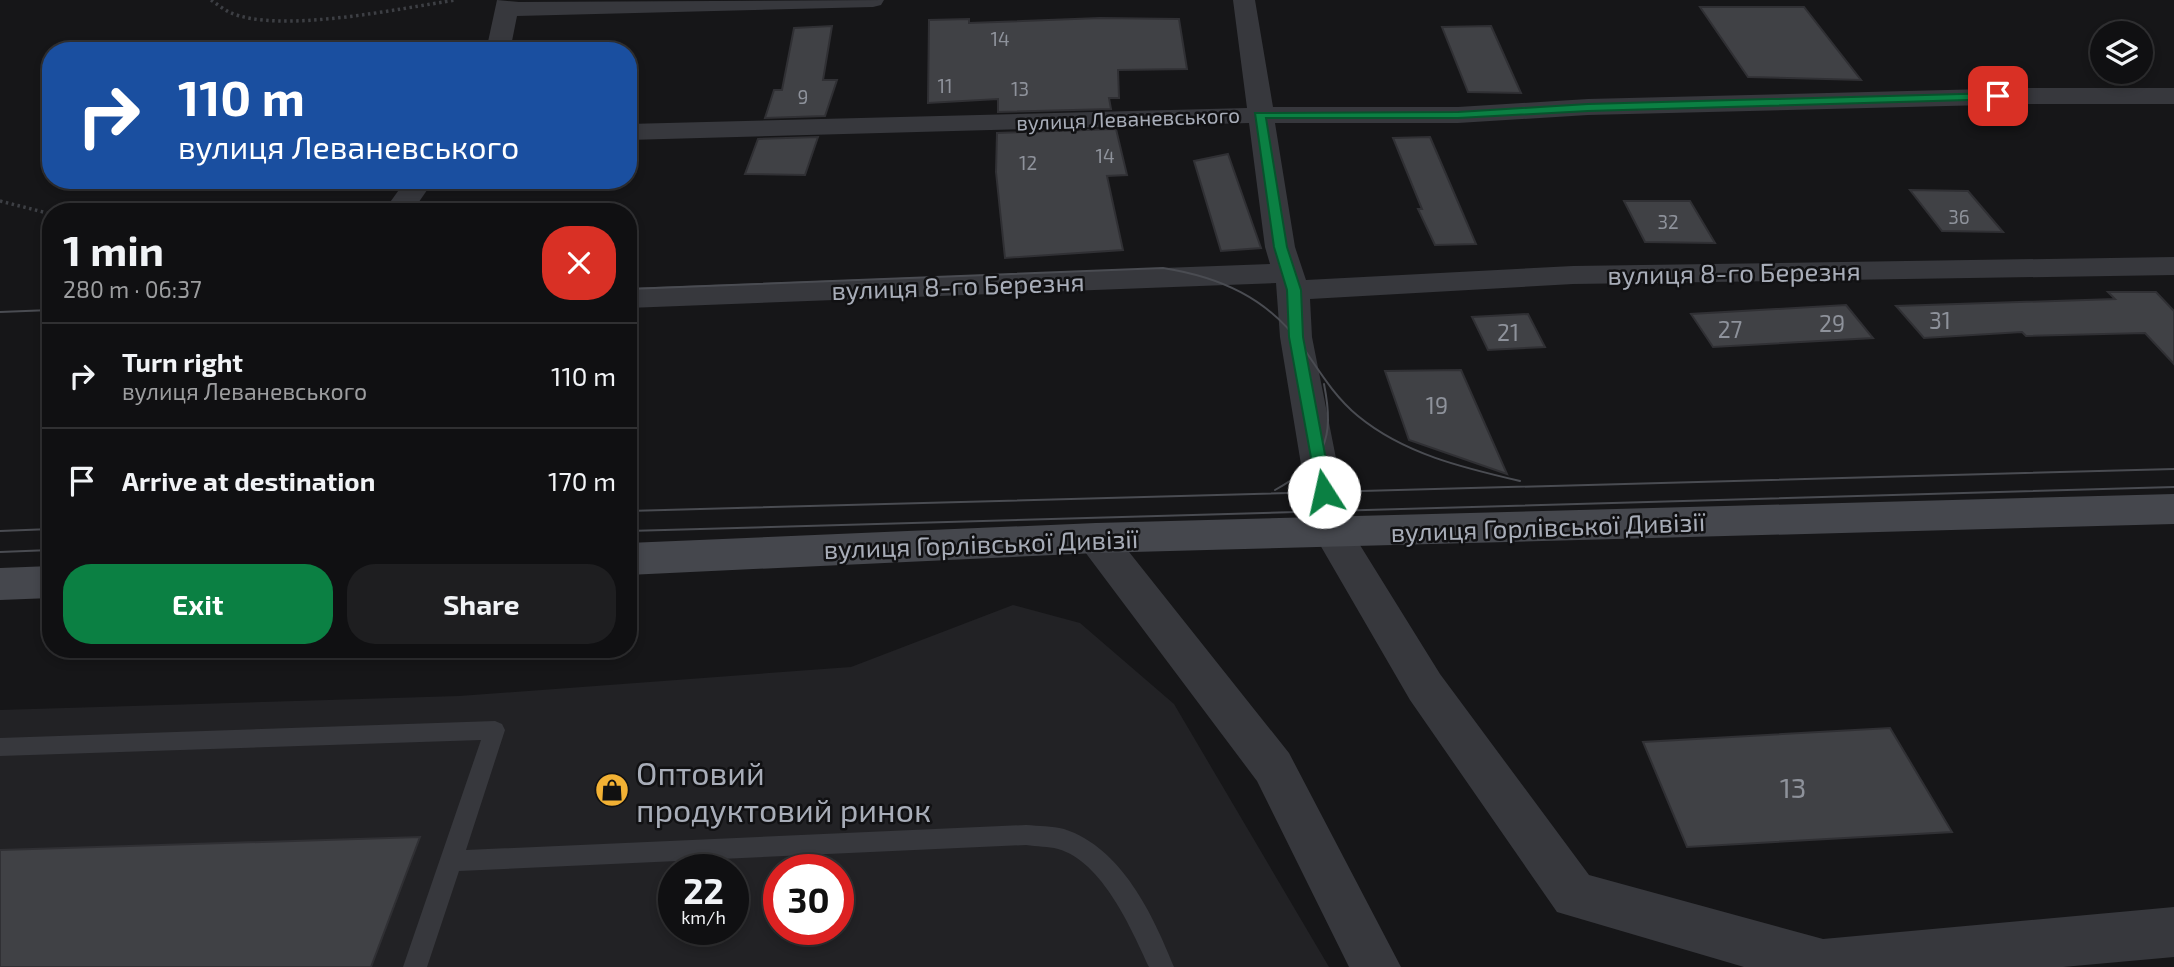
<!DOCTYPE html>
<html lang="en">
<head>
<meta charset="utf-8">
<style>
  body { margin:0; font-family:"Exo 2",sans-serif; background:#1e1e20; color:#f1f3f6; height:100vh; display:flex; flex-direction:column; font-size:26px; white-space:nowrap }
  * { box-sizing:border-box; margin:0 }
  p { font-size:23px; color:#9c9d9f }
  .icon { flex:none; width:38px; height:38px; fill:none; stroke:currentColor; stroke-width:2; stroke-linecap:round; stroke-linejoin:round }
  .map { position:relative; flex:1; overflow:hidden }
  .details { position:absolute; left:42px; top:203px; width:595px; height:455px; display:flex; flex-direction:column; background:#101012; border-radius:28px; box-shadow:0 4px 10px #0003,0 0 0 2px #303032 }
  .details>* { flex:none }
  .hud { position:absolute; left:42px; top:42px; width:595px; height:147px; border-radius:28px; box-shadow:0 4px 10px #0003,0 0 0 2px #303032; background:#1a4fa0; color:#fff; overflow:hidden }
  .tools { position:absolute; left:2090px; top:21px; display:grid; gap:14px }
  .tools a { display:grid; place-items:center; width:63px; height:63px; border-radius:50%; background:#101012; box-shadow:0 4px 10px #0003,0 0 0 2px #303032; font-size:35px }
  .speed { position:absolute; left:658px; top:854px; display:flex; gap:14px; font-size:35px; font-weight:700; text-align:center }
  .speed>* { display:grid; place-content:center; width:91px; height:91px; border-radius:50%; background:#101012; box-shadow:0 4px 10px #0003,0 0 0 2px #303032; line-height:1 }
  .speed small { font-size:18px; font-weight:400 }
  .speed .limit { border:10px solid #d22; background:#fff; color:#111 }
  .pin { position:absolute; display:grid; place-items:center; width:60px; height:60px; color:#fff; margin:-30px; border-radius:14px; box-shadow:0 4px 10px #0006 }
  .me { position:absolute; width:77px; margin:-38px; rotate:350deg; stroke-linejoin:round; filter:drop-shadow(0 0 5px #0008) }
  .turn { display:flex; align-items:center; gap:24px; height:147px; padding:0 21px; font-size:32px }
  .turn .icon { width:91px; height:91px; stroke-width:2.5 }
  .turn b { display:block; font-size:49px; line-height:60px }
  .round { display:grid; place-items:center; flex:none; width:74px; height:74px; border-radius:28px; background:#1e1e20 }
  .head { display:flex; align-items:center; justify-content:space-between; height:119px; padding:0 21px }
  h1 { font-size:42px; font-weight:700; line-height:52px }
  .primary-button { display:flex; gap:14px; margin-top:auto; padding:14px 21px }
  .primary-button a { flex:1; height:80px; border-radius:28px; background:#0b8043; color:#fff; font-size:28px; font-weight:700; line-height:80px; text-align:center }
  .primary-button a+a { background:#1e1e20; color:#f1f3f6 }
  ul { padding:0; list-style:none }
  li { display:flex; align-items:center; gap:21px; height:105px; padding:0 21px; border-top:2px solid #303032 }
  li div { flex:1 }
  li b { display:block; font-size:26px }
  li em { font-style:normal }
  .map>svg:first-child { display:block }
  .built { fill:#222225; fill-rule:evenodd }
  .building { fill:#404145; stroke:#303034; stroke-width:2 }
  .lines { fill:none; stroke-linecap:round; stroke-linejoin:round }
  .path { stroke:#3d3f44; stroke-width:3.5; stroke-dasharray:2.5 3.5; stroke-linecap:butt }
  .service { fill:#37383d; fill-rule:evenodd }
  .minor { fill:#37383d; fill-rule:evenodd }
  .secondary { fill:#45474d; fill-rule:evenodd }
  .tram { stroke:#4a4c52; stroke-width:2 }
  .route { fill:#0b8043; stroke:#07532c; stroke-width:2 }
  .labels { text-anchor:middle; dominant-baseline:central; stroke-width:5; stroke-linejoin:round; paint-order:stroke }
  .far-number-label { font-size:19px; fill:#8e929b }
  .far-street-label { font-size:21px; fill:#a8adb8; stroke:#111113 }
  .number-label { font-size:23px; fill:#8e929b }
  .street-label { font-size:26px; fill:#a8adb8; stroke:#111113 }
  .near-number-label { font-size:28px; fill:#8e929b }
  .near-poi-label { font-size:32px; fill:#a8adb8; stroke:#111113; text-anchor:start }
</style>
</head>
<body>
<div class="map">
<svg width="2174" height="967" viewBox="0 0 2174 967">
  <rect width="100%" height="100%" fill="#161618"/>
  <path class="built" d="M1013 605 1080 623 1174 704 1329 967H0V710L459 696 851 667ZM674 870H733V929H674ZM779 870H838V929H779Z"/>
  <g class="building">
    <path d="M1700 7H1804L1861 80 1748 77Z"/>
    <path d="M1100 18 1179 19 1187 69 1118 70 1119 98H1109L1111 109 998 112V99L928 103 929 20 969 19V23Z"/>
    <path d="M832 26 823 80H837L825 116 765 118 774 90H782L794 28Z"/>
    <path d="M1491 26 1521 93 1468 92 1442 27Z"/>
    <path d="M1116 129 1127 175 1107 176 1123 250 1005 258 996 172 997 133Z"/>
    <path d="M818 137 805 175 745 174 758 139Z"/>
    <path d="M1430 137 1476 244 1435 245 1418 209H1422L1393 138Z"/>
    <path d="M1228 154 1261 248 1221 251 1194 161Z"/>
    <path d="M1910 190 1968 191 2003 232 1942 231Z"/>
    <path d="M1624 201H1690L1715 243 1645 242Z"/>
    <path d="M2108 292H2156L2174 311V364L2145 333 2026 336 2022 332 1924 338 1896 306 2115 299Z"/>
    <path d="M1846 305 1873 338 1713 347 1691 314Z"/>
    <path d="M1528 314 1545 347 1488 350 1472 317Z"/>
    <path d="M1461 370 1507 474 1409 440 1385 371Z"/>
    <path d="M1890 728 1952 832 1687 847 1643 742Z"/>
    <path d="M420 837 371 967H0V850Z"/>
  </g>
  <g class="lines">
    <g class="path">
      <path d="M211 0C217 4 223 9 229 12 278 35 401 8 456 0"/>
      <path d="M0 201 51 214"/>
    </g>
    <path class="service" d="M495 721 502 724 505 730 466 850 1026 825C1039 826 1052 826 1064 829 1122 848 1153 915 1174 967H1149C1132 930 1102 861 1058 849 1048 846 1037 847 1026 845L459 871 427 967H403L481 740 0 756V738Z"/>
    <g class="minor">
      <path d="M497 0 519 2 884 0 881 5 873 7 517 16 510 51H486Z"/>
      <path d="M1233 0H1255L1273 107H1458L1588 99 2026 88H2174V104H2026L1588 115 1458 123H1275L1295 247 1306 280 1573 266 2174 257V275L1573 284 1310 299 1312 337 1350 529 1440 674 1589 875 1823 939 2174 907V957L2063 967H1744L1557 912 1410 700 1312 531 1280 337 1276 283 628 308V288L1270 264 1265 247 1249 123 628 140V124L1247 108Z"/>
      <path d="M406 180H434L412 212H383Z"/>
      <path d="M1096 523 1110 528 1289 753 1401 967H1349L1257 781 1082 548 1077 538 1082 528Z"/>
    </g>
    <g class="secondary">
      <path d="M2174 494V524L1096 553 628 575V543L1096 523Z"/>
      <path d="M51 566V598L0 600V568Z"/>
    </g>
    <g class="tram">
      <path d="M628 289 1163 268C1220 277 1268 298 1302 346 1320 372 1334 396 1358 416 1404 454 1464 468 1520 481"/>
      <path d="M0 312 51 310"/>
      <path d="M1275 490C1325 462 1335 440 1324 384"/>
      <path d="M628 511 2174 469"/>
      <path d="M0 531 51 529"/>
      <path d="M628 531 2174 487"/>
      <path d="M0 552 51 550"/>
    </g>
  </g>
  <path class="route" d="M1998 93 2004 96 2002 99 1588 111 1458 118H1266L1287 247 1301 290 1303 337 1332 492 1324 498 1318 496 1289 337 1287 290 1274 247 1255 113 1458 112 1588 104Z"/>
  <defs>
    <g id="shop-disc" transform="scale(1.75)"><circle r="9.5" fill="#f2b134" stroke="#111113"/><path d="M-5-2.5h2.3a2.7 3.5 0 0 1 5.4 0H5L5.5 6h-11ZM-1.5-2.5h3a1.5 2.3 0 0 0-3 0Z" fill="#111"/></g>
  </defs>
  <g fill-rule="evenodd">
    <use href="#shop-disc" x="612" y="790"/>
  </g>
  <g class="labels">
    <g class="far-number-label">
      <text x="1000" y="38">14</text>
      <text x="945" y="85">11</text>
      <text x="1020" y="88">13</text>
      <text x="803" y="96">9</text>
      <text x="1105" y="155">14</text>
      <text x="1028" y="162">12</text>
      <text x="1959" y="216">36</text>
      <text x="1668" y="221">32</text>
    </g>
    <g class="far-street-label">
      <text transform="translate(1128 118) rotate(-2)">вулиця Леваневського</text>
    </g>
    <g class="number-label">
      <text x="1940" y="320">31</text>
      <text x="1832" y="323">29</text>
      <text x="1730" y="329">27</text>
      <text x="1508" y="332">21</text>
      <text x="1437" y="405">19</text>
    </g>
    <g class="street-label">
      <text transform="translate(1734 272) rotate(-1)">вулиця 8-го Березня</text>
      <text transform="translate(958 285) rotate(-2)">вулиця 8-го Березня</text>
      <text transform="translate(1548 526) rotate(-2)">вулиця Горлівської Дивізії</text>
      <text transform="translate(981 543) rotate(-2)">вулиця Горлівської Дивізії</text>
    </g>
    <g class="near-number-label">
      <text x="1793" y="787">13</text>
    </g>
    <g class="near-poi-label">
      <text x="636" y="772">Оптовий<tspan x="636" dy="37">продуктовий ринок</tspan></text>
    </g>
  </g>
</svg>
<div class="tools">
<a><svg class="icon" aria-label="layers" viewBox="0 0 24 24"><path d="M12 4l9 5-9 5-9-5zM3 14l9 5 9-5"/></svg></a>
</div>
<div class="speed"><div>22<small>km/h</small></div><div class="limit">30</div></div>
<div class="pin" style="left:1998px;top:96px;background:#d93025"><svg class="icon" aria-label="arrive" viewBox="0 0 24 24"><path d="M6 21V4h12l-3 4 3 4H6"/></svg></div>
<svg class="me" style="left:1324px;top:492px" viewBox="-20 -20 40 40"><circle r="19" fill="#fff"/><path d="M0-13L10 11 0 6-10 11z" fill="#0b8043"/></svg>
<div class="hud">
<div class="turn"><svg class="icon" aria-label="right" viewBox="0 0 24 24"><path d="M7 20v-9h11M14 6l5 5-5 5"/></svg><div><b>110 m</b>вулиця Леваневського</div></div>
</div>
<section class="details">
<div class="head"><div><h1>1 min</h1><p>280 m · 06:37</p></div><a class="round" style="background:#d93025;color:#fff"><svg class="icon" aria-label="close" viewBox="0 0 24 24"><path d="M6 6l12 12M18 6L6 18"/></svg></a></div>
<ul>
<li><svg class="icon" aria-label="right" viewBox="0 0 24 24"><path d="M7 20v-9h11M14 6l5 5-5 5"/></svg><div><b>Turn right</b><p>вулиця Леваневського</p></div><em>110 m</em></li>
<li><svg class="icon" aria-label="arrive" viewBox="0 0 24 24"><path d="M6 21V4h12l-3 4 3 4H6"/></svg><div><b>Arrive at destination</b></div><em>170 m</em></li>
</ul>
<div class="primary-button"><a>Exit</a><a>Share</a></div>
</section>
</div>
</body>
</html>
